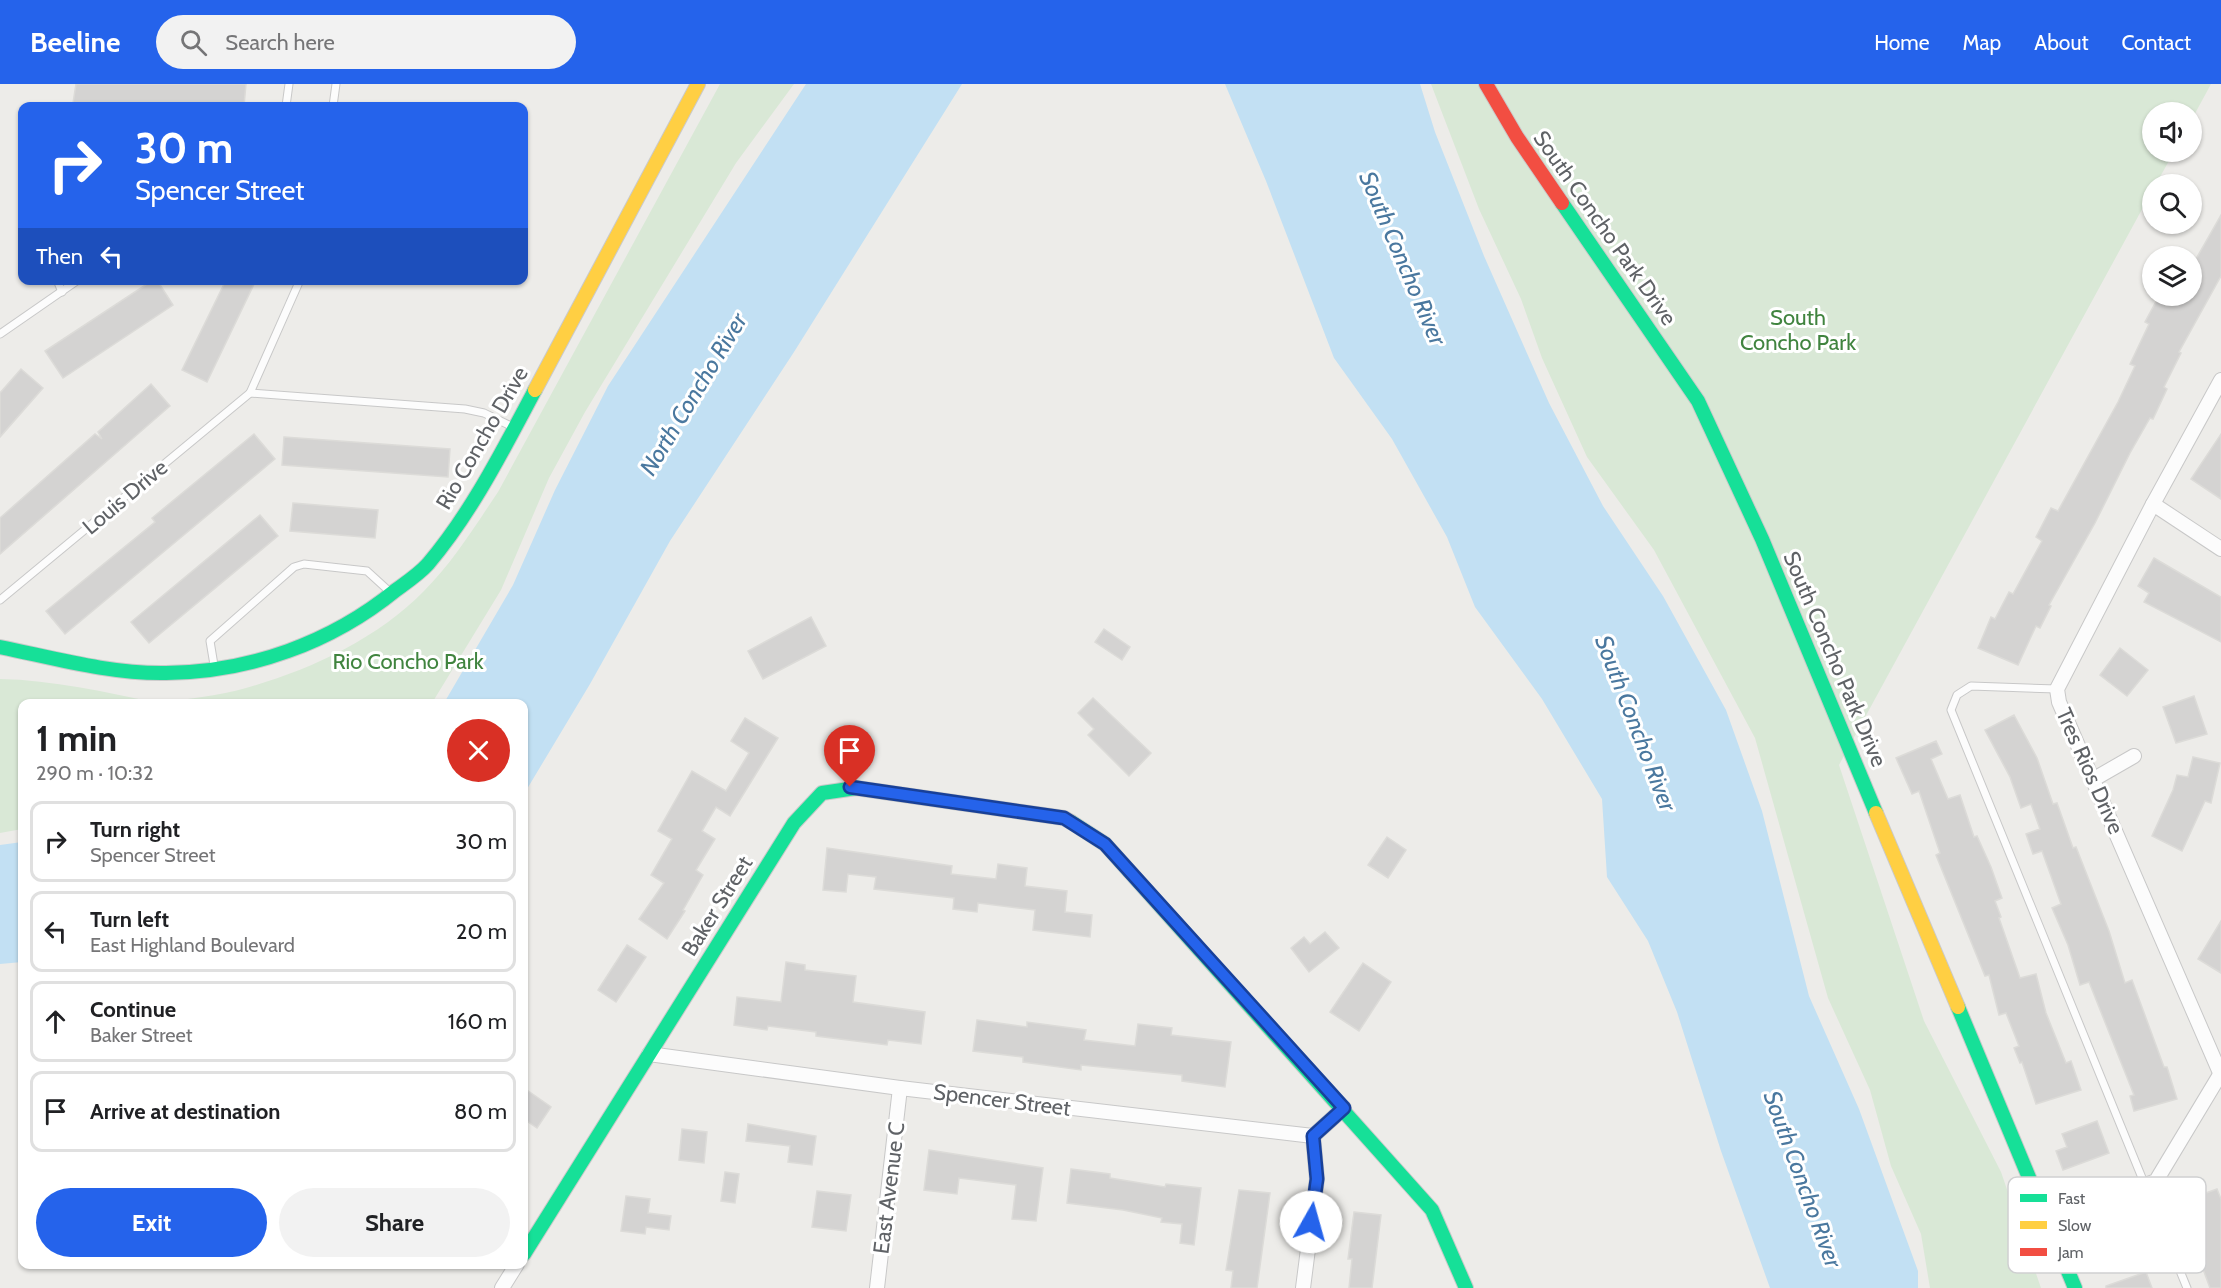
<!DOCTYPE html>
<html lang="en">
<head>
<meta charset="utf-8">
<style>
  body { margin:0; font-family:Cabin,sans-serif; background:#f2f2f2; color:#202124; height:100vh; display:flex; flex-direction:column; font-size:22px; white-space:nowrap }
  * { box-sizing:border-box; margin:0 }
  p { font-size:20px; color:#757577 }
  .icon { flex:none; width:33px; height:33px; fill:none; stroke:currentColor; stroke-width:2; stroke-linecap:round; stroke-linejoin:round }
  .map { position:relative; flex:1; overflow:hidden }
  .sheet { position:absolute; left:18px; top:615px; width:510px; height:570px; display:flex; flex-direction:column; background:#fff; border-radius:12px; box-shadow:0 2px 4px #0004 }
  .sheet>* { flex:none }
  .hud { position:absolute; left:18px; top:18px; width:510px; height:183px; border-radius:12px; box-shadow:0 2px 4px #0004; background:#2563eb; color:#fff; overflow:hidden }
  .fabs { position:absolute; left:2142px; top:18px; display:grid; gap:12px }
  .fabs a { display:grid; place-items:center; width:60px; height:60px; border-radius:50%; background:#fff; box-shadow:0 2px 4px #0004; font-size:30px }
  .pin { position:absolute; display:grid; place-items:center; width:51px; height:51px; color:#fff; margin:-62px -26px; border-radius:50% 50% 50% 0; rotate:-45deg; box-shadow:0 0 6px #0007 }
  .pin .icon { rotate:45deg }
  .me { position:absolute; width:66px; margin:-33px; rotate:7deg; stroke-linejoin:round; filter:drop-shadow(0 0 4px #0008) }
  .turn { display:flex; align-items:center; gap:21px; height:126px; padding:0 18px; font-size:27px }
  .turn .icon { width:78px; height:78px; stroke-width:2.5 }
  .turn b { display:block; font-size:42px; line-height:51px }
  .then { display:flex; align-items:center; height:57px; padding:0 18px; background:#0003; gap:12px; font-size:22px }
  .round { display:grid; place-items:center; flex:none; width:63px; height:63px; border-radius:32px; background:#f2f2f2 }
  .overview { display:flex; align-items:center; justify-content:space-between; height:102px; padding:0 18px }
  h1 { font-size:36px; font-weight:700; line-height:45px }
  .button { display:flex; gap:12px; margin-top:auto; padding:12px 18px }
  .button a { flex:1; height:69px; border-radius:36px; background:#2563eb; color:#fff; font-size:24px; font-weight:700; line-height:69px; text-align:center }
  .button a+a { background:#f2f2f2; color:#202124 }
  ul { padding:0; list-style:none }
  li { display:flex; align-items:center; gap:18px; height:81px; margin:0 12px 9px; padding:0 6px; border:3px solid #e0e0e0; border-radius:12px }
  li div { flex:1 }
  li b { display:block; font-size:22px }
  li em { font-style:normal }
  header { display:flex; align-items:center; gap:36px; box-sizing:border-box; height:84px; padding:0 30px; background:#2563eb; color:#fff }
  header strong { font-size:28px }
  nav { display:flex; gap:33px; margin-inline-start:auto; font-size:21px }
  .search { width:420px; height:54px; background:#f2f2f2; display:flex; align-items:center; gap:15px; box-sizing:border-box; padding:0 21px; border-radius:33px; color:#757577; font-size:22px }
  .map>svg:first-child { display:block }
  .green { fill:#d9e8d6 }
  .water { fill:#c2e0f3 }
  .building { fill:#d4d3d2; stroke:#dcdbd8; stroke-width:1.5 }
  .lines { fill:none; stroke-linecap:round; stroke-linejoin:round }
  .lane-casing { stroke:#c8c8c8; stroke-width:9 }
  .street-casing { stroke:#c8c8c8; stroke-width:16 }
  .fast-casing { stroke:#cacaca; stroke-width:16 }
  .slow-casing { stroke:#cacaca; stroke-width:16 }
  .jam-casing { stroke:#cacaca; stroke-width:16 }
  .lane { stroke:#fcfcfc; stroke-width:7 }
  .street { stroke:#fcfcfc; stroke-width:14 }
  .fast { stroke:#16e098; stroke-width:14 }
  .slow { stroke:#ffcf43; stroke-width:14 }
  .jam { stroke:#f24e42; stroke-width:14 }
  .route-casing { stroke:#184099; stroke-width:15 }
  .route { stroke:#2563eb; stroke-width:10 }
  .labels { text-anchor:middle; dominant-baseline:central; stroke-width:6; stroke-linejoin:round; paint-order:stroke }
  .street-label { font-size:22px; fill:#5f6266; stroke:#fff }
  .park-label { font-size:22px; fill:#40843f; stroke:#fff }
  .water-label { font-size:24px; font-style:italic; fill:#4a789f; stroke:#fff }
  .key { fill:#fff; stroke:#cfd0d1; stroke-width:1.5 }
  .key-label { font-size:16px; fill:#5f6266 }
</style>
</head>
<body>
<header>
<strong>Beeline</strong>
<div class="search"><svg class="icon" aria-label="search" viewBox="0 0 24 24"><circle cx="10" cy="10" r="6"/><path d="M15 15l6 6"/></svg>Search here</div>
<nav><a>Home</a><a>Map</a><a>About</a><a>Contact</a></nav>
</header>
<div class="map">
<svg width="2221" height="1204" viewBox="0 0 2221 1204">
  <rect width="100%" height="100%" fill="#edece9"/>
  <g class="green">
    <path d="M720 0H794L736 79 585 328 549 394 501 506 432 619H161C189 614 219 612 246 604 310 586 377 555 424 507 453 478 475 442 498 408Z"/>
    <path d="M1431 0H2211L2192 35V28H2152V68H2174L2156 100H2152V107L1839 681 1924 937 2001 1088 2041 1204H1930L1921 1150 1891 1082 1870 1006 1828 914 1755 654 1654 466 1587 373 1542 274 1521 215 1479 125Z"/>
    <path d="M0 595C53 596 105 608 157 619L22 620V745L0 749Z"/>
  </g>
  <g class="water">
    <path d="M806 0H962L794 268 670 457 590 600 524 710V620L444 619 513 501 555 406 608 302Z"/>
    <path d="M1225 0H1420L1435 48 1484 172 1549 319 1603 422 1663 512 1726 626 1762 727 1809 912 1859 1025 1918 1187V1204H1770L1721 1067 1677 928 1648 857 1607 793 1602 715 1542 615 1475 523 1447 453 1392 355 1334 274 1266 97Z"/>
    <path d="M22 758V878L0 880V761Z"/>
  </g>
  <g class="building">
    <path d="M76 0H246L244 22H100L73 19Z"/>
    <path d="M2221 131V192L2179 268 2181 269 2164 303 2167 305 2153 335 2150 334 2130 369 2095 439 2049 521 2051 522 2040 544 2036 542 2018 581 1978 564 1991 533 1995 535 2009 508 2013 510 2042 457 2036 453 2051 424 2058 427 2118 318 2135 282 2130 280 2149 240 2145 238 2159 212 2172 220 2177 212H2192V182Z"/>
    <path d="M153 196H157L173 221 63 294 45 267Z"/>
    <path d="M226 196H256L207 298 182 286Z"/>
    <path d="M21 285 43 304 0 353V309Z"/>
    <path d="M151 300 170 322 0 470V434L95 350 102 355 98 348Z"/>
    <path d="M254 350 275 375 65 550 46 527 155 438 152 434Z"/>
    <path d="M2221 350V415L2191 395Z"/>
    <path d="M284 353 450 365 448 393 282 381Z"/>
    <path d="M293 419 378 426 375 454 290 447Z"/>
    <path d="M260 431 278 452 149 559 131 538Z"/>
    <path d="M2154 474 2221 513V558L2144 518 2149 509 2138 502Z"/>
    <path d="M811 533 826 562 763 595 748 567Z"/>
    <path d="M1104 545 1130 563 1122 576 1095 558Z"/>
    <path d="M2120 564 2148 586 2127 612 2100 591Z"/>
    <path d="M2194 612 2207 650 2176 659 2163 623Z"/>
    <path d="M1093 614 1151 669 1129 692 1088 651 1094 645 1078 629Z"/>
    <path d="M2014 631 2037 674 2053 720 2057 719 2073 764 2076 763 2109 847 2125 899 2132 896 2164 983H2167L2177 1015 2134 1027 2130 1012 2134 1011 2089 898 2080 901 2068 861 2052 824 2061 820 2042 767 2033 770 2026 750 2040 745 2031 720 2021 724 2010 693 1985 646Z"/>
    <path d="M745 634 778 654 730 732 716 723 702 747 715 755 696 786 703 791 683 826 685 827 667 855 639 835 664 799 651 791 672 755 658 747 692 687 726 707 749 669 731 657Z"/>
    <path d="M1936 657 1942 670 1931 675 1948 715 1960 711 1974 753 1977 752 1991 783 2002 814 1995 817 2001 833 1999 834 2020 894 2036 890 2046 929 2066 979 2071 977 2081 1006 2036 1020 2022 978 2020 979 2014 964 2019 962 2006 929 1999 931 1989 891 1985 892 1936 771 1940 769 1919 707 1912 710 1896 674Z"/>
    <path d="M2193 673 2220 679 2211 719 2205 717 2182 767 2152 752 2173 706 2177 691 2188 693Z"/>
    <path d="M1387 753 1406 766 1388 794 1368 781Z"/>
    <path d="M827 764 952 782 951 790 996 795 998 780 1027 784 1025 802 1067 807 1065 828 1092 831 1090 853 1033 846 1035 826 978 819 977 828 953 825 954 814 874 805 876 793 848 790 846 808 823 806Z"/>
    <path d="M2221 837V889L2198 875Z"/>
    <path d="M1325 848 1339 864 1309 888 1291 864 1304 853 1310 860Z"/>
    <path d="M627 861 646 873 616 918 598 906Z"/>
    <path d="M786 878 805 881V886L856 892 853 918 925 928 921 960 888 956 887 961 816 952V948L768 942 767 946 734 941 737 913 781 918Z"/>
    <path d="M1363 879 1391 898 1359 947 1330 928Z"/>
    <path d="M977 936 1027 943V938L1086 946 1084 956 1135 962 1138 940 1172 944 1171 951 1231 958 1225 1003 1182 997V991L1081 981V986L1023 978V973L973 967Z"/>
    <path d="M524 1004 551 1023 537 1044 524 1035Z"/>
    <path d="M2097 1037 2109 1069 2063 1086 2056 1067 2067 1063 2062 1050Z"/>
    <path d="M748 1040 816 1052 812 1081 788 1078 790 1062 746 1057Z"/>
    <path d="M682 1045 707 1048 704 1079 679 1076Z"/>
    <path d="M929 1066 1043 1084 1036 1137 1012 1135 1016 1101 959 1094 957 1110 924 1106Z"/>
    <path d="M1071 1085 1110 1090V1094L1165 1103 1166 1100 1201 1104 1194 1161 1180 1159 1182 1140 1161 1138 1162 1134 1123 1126 1067 1119Z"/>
    <path d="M725 1088 739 1090 735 1119 721 1117Z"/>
    <path d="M2217 1105 2221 1115V1204H2210L2200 1177 2206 1175 2195 1148 2185 1151 2175 1120Z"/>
    <path d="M1239 1106 1270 1109 1257 1204H1231L1233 1187 1226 1186Z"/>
    <path d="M817 1107 851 1111 846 1147 812 1143Z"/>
    <path d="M626 1112 650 1115 648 1129 671 1132 669 1146 646 1143 645 1150 621 1147Z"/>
    <path d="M1354 1128 1381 1131 1372 1204H1349L1352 1175H1348Z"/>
    <path d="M2146 1188 2152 1204H2106V1202Z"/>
  </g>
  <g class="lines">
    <g class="lane-casing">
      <g id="lane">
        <path d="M286 22 289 0"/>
        <path d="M333 22 336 0"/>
        <path d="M57 196 62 208"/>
        <path d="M0 250 78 196"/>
        <path d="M250 309 465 325 484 329 513 343"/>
        <path d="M0 516 250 309 300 196"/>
        <path d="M214 581 210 557 294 483 304 480 367 487 390 508"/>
        <path d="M2057 605 1971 602 1957 611 1951 626 2187 1204"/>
      </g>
    </g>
    <g class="street-casing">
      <g id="street">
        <path d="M2221 296 2153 420 2057 605 2059 618 2221 991"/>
        <path d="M2153 420 2221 465"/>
        <path d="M2094 695 2134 672"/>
        <path d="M649 970 900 1004 1313 1052 1344 1024"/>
        <path d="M2049 1137 2156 1097 2221 989"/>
        <path d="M502 1204 517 1180"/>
        <path d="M877 1204 900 1004"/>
        <path d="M1303 1204 1317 1095 1313 1052"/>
      </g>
    </g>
    <g class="fast-casing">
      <g id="fast">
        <path d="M1562 119 1698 317 1762 455 1876 729"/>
        <path d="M0 563C54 574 110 590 166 589 250 588 331 559 396 506 407 498 419 490 428 480 472 428 503 366 535 306"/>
        <path d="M1071 738 1105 760 1432 1126 1466 1204"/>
        <path d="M1958 923 2075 1204"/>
        <path d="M524 1170 794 739 822 709 856 704"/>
      </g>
    </g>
    <g class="slow-casing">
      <g id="slow">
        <path d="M535 306 698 0"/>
        <path d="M856 704 1064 734 1071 738"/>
        <path d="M1876 729 1958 923"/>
      </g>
    </g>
    <g class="jam-casing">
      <path id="jam" d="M1486 0 1517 53 1562 119"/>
    </g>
    <use href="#lane" class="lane"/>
    <use href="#street" class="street"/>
    <use href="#fast" class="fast"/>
    <use href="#slow" class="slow"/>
    <use href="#jam" class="jam"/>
  </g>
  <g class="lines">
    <g class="route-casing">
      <path id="route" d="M850 703 1064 734 1105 760 1344 1024 1313 1052 1317 1095 1311 1138"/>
    </g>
    <use href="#route" class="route"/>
  </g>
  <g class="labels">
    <g class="street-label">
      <text transform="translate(1605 144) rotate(55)">South Concho Park Drive</text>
      <text transform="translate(482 354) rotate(-60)">Rio Concho Drive</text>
      <text transform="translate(125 413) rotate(-40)">Louis Drive</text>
      <text transform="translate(1835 575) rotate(67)">South Concho Park Drive</text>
      <text transform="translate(2090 687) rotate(66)">Tres Rios Drive</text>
      <text transform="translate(717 822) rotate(-58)">Baker Street</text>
      <text transform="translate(1002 1016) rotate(7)">Spencer Street</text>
      <text transform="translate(889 1104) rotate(-83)">East Avenue C</text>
    </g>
    <g class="park-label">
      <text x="1798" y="233">South<tspan x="1798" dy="25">Concho Park</tspan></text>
      <text x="408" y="577">Rio Concho Park</text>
    </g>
    <g class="water-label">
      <text transform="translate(1403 174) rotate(67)">South Concho River</text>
      <text transform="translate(693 310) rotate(-59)">North Concho River</text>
      <text transform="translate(1636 639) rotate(69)">South Concho River</text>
      <text transform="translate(1803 1095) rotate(70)">South Concho River</text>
    </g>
  </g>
  <rect x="2008" y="1093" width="198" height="96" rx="9" class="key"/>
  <rect x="2020" y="1110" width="27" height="8" fill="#16e098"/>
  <rect x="2020" y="1137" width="27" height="8" fill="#ffcf43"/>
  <rect x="2020" y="1164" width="27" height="8" fill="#f24e42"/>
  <g class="key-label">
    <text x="2058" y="1120">Fast</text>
    <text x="2058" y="1147">Slow</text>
    <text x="2058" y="1174">Jam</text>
  </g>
</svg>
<div class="fabs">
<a><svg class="icon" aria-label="sound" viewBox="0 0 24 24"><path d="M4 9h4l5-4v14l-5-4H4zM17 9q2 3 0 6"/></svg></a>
<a><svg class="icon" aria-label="search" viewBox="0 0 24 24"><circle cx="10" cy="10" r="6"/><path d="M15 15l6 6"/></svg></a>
<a><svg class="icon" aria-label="layers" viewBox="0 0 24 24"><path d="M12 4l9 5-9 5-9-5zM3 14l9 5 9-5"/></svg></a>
</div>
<div class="pin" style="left:850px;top:703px;background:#d93025"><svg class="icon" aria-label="arrive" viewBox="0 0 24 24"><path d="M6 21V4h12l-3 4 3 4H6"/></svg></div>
<svg class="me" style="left:1311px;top:1138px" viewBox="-20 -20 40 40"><circle r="19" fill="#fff"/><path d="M0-13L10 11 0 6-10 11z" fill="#2563eb"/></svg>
<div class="hud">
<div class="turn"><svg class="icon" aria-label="right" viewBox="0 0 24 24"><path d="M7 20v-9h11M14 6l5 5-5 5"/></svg><div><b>30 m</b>Spencer Street</div></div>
<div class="then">Then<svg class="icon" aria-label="left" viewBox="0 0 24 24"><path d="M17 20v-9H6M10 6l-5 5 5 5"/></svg></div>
</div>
<section class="sheet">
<div class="overview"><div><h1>1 min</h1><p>290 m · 10:32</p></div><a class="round" style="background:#d93025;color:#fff"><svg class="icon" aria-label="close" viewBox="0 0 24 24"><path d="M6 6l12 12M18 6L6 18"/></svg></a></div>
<ul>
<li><svg class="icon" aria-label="right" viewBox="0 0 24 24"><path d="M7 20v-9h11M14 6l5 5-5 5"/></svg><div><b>Turn right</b><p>Spencer Street</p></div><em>30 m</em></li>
<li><svg class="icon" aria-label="left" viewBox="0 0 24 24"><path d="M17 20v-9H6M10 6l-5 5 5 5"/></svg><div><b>Turn left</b><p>East Highland Boulevard</p></div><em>20 m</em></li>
<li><svg class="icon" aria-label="ahead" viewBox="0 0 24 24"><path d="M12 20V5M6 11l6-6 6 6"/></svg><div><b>Continue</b><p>Baker Street</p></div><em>160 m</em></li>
<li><svg class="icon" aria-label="arrive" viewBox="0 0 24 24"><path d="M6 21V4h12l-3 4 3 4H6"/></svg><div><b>Arrive at destination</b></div><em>80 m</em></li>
</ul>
<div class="button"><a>Exit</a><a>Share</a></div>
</section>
</div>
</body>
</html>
